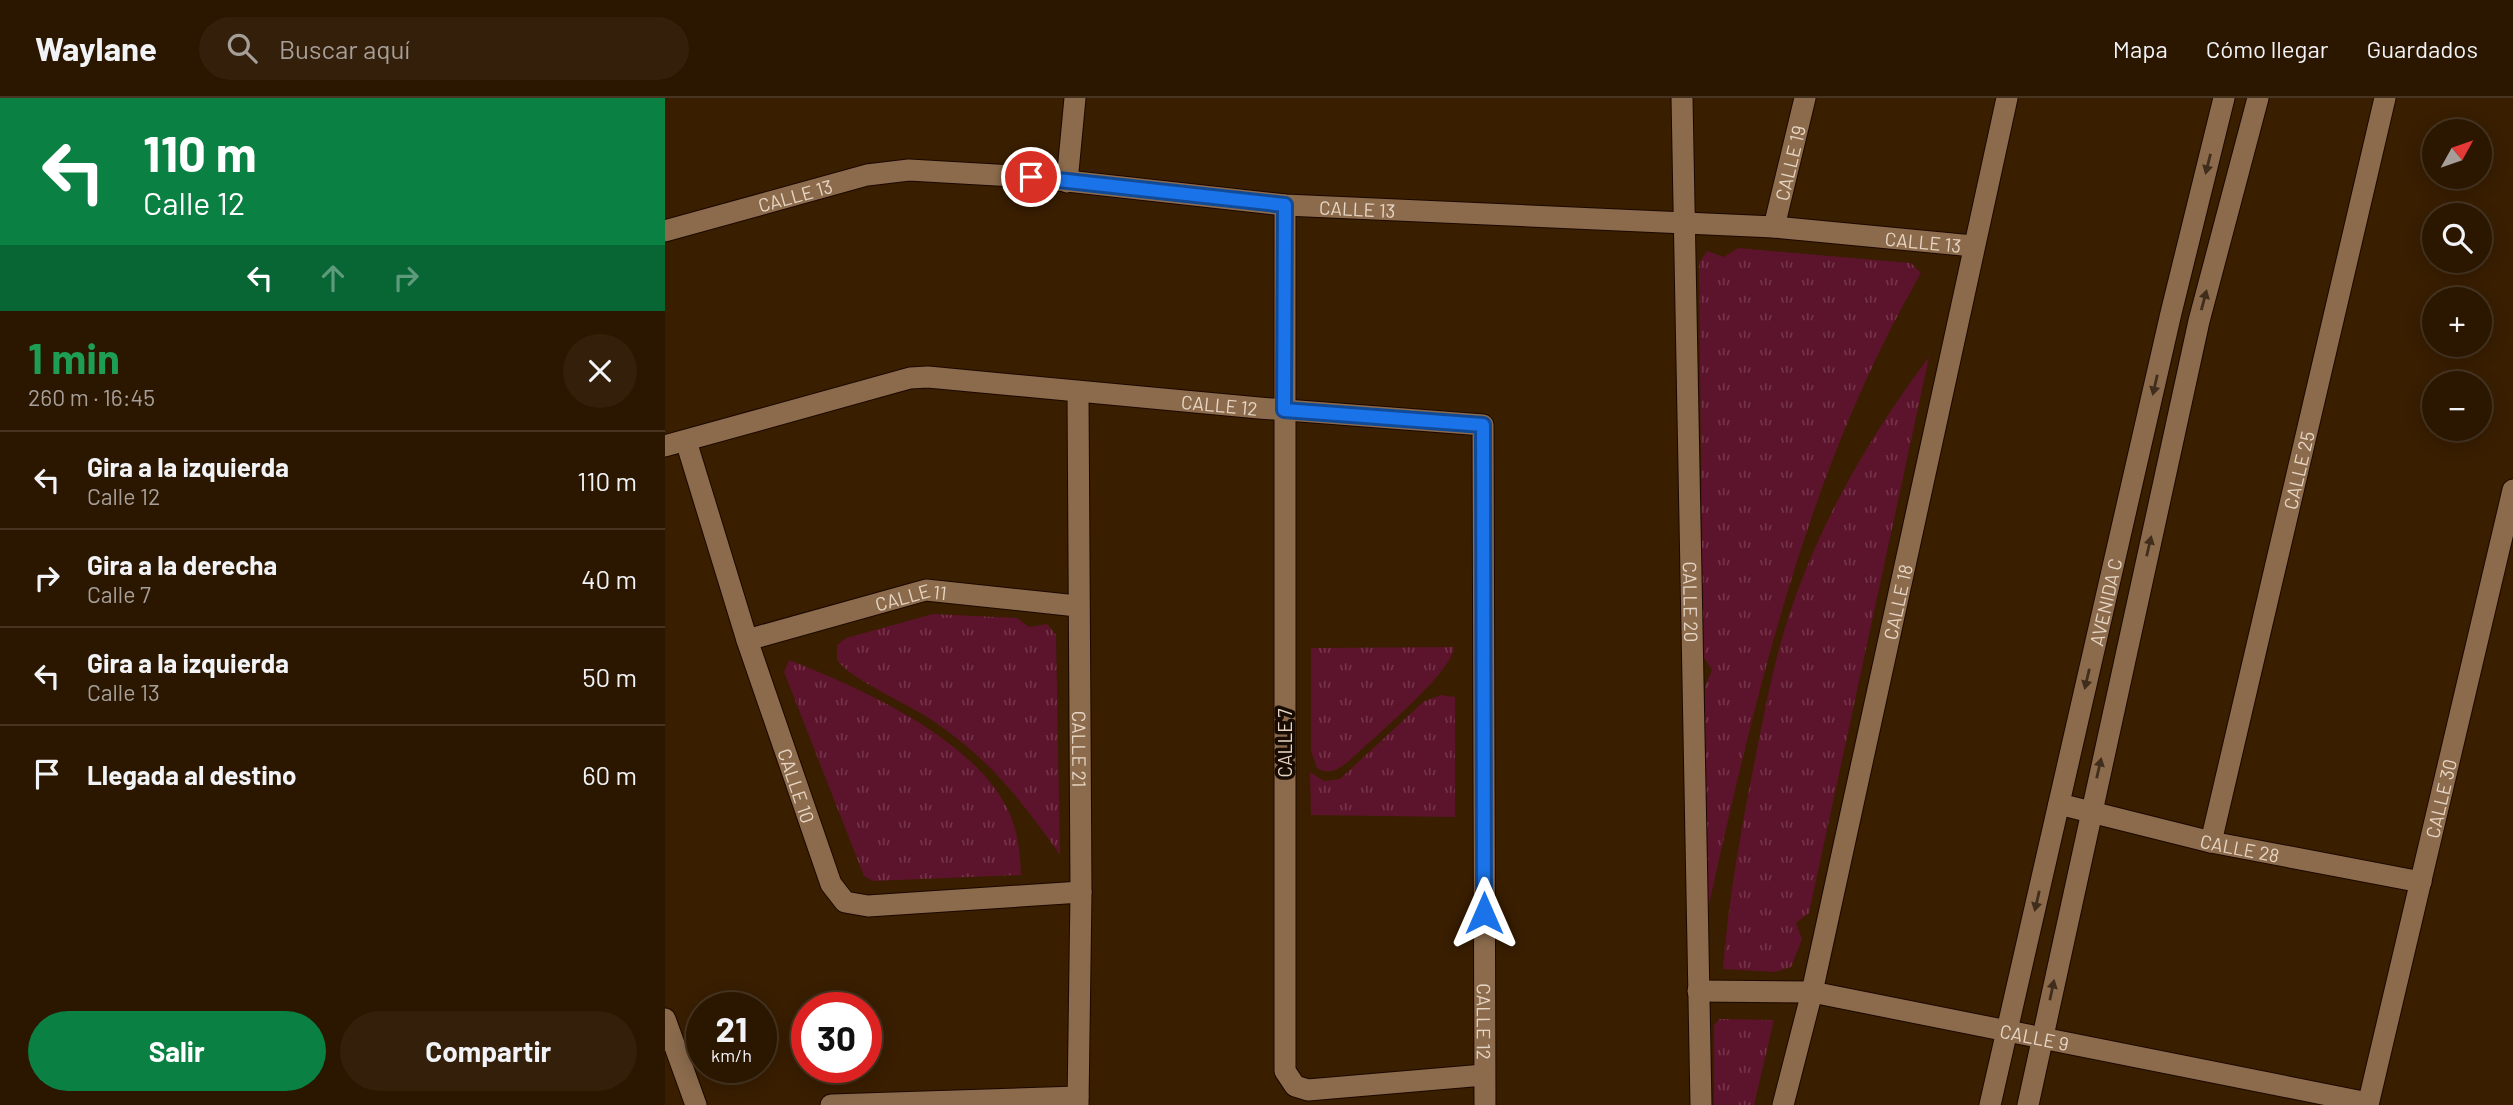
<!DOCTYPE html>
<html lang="es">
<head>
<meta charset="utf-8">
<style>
  body { margin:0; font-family:Barlow,sans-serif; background:#331f0a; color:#f1f3f6; height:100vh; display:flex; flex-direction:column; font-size:26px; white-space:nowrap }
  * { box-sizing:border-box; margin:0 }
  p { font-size:23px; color:#a69f99 }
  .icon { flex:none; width:38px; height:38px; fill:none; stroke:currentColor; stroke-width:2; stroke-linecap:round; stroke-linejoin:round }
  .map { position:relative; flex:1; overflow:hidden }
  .side { display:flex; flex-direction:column; background:#2b1600; width:665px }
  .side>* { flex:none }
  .top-card { background:#0b8043; color:#fff; overflow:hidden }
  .needle { width:46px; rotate:50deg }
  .fabs { position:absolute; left:1757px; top:21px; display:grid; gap:14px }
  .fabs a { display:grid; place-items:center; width:70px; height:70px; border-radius:50%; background:#2b1600; box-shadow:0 4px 18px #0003,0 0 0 2px #473522; font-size:35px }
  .speed { position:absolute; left:21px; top:894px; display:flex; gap:14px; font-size:35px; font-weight:700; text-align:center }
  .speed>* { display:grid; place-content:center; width:91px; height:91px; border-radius:50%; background:#2b1600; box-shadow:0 4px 18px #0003,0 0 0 2px #473522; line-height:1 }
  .speed small { font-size:18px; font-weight:400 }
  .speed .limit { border:10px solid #d22; background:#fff; color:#111 }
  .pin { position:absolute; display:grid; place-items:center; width:60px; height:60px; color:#fff; margin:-30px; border:4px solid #fff; border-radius:50%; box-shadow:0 2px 7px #0007 }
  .me { position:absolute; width:77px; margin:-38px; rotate:0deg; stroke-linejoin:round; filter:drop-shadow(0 0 5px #0008) }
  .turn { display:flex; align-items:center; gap:24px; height:147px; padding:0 28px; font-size:32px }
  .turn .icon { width:91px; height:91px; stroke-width:2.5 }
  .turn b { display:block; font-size:49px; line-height:60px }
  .lanes { display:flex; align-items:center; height:66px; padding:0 28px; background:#0003; justify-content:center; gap:35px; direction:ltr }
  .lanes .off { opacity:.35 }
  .round { display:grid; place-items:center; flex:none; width:74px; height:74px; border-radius:37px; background:#331f0a }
  .overview { display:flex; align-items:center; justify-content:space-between; height:119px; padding:0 28px }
  h1 { font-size:42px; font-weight:700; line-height:52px; color:#1e9e55 }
  .primary-button { display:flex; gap:14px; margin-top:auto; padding:14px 28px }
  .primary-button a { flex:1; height:80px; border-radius:42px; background:#0b8043; color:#fff; font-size:28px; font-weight:700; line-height:80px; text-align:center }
  .primary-button a+a { background:#331f0a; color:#f1f3f6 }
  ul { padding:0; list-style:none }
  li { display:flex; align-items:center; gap:21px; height:98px; padding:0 28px; border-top:2px solid #473522 }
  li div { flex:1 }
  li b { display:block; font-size:26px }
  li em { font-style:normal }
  header { display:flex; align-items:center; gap:42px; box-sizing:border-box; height:98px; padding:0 35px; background:#2b1600; border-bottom:2px solid #473522 }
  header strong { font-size:33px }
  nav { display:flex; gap:38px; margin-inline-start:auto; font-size:24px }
  .search { width:490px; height:63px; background:#331f0a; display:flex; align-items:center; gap:18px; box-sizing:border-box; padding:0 24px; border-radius:38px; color:#a69f99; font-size:26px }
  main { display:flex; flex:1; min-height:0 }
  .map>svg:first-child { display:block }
  .grass { fill:url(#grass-tufts) }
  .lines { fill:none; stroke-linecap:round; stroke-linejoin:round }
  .minor-casing { stroke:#1c0800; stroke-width:23 }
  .minor { stroke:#8b6b4c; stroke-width:21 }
  .oneway { fill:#402d1c }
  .route-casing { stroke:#114b97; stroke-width:18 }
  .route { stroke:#1a73e8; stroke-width:12 }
  .labels { text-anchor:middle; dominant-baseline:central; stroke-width:7; stroke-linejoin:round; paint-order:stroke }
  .street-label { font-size:19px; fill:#e7d5c4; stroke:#170b02 }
</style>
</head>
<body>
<header>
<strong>Waylane</strong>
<div class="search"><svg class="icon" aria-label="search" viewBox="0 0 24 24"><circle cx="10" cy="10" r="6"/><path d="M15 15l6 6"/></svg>Buscar aquí</div>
<nav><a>Mapa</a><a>Cómo llegar</a><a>Guardados</a></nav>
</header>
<main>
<section class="side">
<div class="top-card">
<div class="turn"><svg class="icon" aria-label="left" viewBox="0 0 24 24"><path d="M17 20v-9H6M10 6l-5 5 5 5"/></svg><div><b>110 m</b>Calle 12</div></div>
<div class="lanes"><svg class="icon" aria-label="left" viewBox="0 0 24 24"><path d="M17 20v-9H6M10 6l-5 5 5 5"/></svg><svg class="icon off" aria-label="ahead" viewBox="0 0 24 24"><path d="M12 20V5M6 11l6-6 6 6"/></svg><svg class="icon off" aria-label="right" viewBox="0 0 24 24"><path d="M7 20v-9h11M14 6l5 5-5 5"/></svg></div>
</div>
<div class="overview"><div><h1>1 min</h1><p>260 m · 16:45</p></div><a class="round"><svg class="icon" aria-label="close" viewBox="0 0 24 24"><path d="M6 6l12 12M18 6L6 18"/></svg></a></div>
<ul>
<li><svg class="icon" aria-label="left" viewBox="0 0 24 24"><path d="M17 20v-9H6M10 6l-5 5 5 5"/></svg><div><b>Gira a la izquierda</b><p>Calle 12</p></div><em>110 m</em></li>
<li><svg class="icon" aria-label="right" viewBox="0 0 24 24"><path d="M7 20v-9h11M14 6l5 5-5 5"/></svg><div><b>Gira a la derecha</b><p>Calle 7</p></div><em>40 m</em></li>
<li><svg class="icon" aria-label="left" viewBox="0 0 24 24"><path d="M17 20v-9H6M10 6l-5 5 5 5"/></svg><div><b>Gira a la izquierda</b><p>Calle 13</p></div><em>50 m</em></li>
<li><svg class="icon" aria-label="arrive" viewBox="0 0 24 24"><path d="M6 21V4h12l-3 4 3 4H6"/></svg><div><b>Llegada al destino</b></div><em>60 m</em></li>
</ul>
<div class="primary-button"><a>Salir</a><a>Compartir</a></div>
</section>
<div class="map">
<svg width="1848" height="1007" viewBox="0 0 1848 1007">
  <defs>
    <pattern id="grass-tufts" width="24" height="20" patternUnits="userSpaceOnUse" patternTransform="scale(1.75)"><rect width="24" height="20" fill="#5c132c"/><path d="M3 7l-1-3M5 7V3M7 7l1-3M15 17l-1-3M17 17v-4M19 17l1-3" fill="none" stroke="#733449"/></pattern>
  </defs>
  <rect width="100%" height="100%" fill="#391e00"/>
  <g class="grass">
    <path d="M1073 150 1246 165 1256 175C1141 374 1089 603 1040 825V589L1047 572 1038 558 1034 165 1042 153 1059 159Z"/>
    <path d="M1264 259 1144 815 1131 825 1137 841 1126 869 1110 874 1058 871C1063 808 1073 748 1085 687 1094 642 1102 596 1114 551 1142 446 1199 345 1264 259Z"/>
    <path d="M268 516 352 520 364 529 382 526 391 537 395 757C357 703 326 663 271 625 247 607 187 583 172 562V547L181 540Z"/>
    <path d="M789 549C789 573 705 643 684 663 673 671 665 678 652 670L646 653V550Z"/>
    <path d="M124 562C195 590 305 638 342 710 353 731 355 753 356 777L208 783 199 778 119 574Z"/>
    <path d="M776 597 790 599V719L646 717 645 674 659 683 675 681 758 604Z"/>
    <path d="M1055 921 1109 922 1089 1007H1049V927Z"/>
  </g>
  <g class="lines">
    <g class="minor-casing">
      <g id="minor">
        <path id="s1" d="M1017 0 1036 1007"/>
        <path d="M402 84 410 0"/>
        <path d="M620 107V973L630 988 643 992 819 977"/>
        <path id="s2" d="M1109 129 1140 0"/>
        <path id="s3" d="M0 133 202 77 244 72 366 79 620 107 1109 129 1308 148"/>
        <path id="s4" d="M413 294 416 794 413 1007"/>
        <path id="s5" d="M21 343 82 542 166 786 180 804 203 808 416 794"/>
        <path id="s6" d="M0 348 245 280 263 279 594 310 818 327 820 1007"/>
        <path id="s7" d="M82 542 261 492 412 508"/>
        <path id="s8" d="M1394 706 1546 744 1756 784"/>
        <path id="s9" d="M1546 744 1720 0"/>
        <path id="s10" d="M1033 893 1147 894 1703 1005"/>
        <path d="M0 921 31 1007"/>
        <path d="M166 1007 413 999"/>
        <path id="s11" d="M1118 1007 1147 894 1342 0"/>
        <path id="s12" d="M1325 1007 1506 215 1559 0"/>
        <path d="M1363 1007 1534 223 1593 0"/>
        <path id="s13" d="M1703 1007 1848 392"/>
      </g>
    </g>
    <use href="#minor" class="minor"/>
  </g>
  <defs><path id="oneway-solid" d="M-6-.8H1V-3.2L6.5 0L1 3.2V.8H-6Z" transform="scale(1.75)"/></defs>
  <g class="oneway">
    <use href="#oneway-solid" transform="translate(1543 66) rotate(104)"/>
    <use href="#oneway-solid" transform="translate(1539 202) rotate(-75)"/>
    <use href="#oneway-solid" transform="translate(1490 287) rotate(103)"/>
    <use href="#oneway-solid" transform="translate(1484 448) rotate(-77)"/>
    <use href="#oneway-solid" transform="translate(1422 581) rotate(103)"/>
    <use href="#oneway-solid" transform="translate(1434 670) rotate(-77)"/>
    <use href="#oneway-solid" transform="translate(1372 803) rotate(103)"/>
    <use href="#oneway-solid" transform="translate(1387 892) rotate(-78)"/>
  </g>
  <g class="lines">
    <g class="route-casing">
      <path id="route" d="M366 79 620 107 619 312 818 327 819 815"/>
    </g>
    <use href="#route" class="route"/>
  </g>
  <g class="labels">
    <g class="street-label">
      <text stroke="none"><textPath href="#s2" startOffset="66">CALLE 19</textPath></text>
      <text stroke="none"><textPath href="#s3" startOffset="135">CALLE 13</textPath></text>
      <text stroke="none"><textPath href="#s3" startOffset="702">CALLE 13</textPath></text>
      <text stroke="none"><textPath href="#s3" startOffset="1269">CALLE 13</textPath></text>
      <text stroke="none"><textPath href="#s6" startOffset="565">CALLE 12</textPath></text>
      <text stroke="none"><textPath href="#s9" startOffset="382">CALLE 25</textPath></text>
      <text stroke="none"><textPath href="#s7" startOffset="170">CALLE 11</textPath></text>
      <text stroke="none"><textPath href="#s1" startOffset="504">CALLE 20</textPath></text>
      <text stroke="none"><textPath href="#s12" startOffset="516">AVENIDA C</textPath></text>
      <text stroke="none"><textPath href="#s11" startOffset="516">CALLE 18</textPath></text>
      <text transform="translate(619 645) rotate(-90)">CALLE 7</text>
      <text stroke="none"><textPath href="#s4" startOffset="357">CALLE 21</textPath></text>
      <text stroke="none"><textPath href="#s5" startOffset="362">CALLE 10</textPath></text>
      <text stroke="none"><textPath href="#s13" startOffset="315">CALLE 30</textPath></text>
      <text stroke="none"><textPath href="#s8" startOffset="186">CALLE 28</textPath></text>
      <text stroke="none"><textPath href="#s6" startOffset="1426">CALLE 12</textPath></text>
      <text stroke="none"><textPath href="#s10" startOffset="341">CALLE 9</textPath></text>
    </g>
  </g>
</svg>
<div class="fabs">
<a><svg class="needle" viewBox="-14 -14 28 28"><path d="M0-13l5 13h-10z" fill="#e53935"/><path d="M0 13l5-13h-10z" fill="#a69f99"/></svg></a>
<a><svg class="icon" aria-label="search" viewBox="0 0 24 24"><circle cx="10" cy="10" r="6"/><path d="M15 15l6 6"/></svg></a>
<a>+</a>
<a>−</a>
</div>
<div class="speed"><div>21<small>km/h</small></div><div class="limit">30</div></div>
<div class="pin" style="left:366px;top:79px;background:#d93025"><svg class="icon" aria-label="arrive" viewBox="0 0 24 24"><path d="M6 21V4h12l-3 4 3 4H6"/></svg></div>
<svg class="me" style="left:819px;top:815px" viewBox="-20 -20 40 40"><path d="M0-17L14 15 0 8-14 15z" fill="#1a73e8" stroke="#fff" stroke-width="4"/></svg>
</div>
</main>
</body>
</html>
